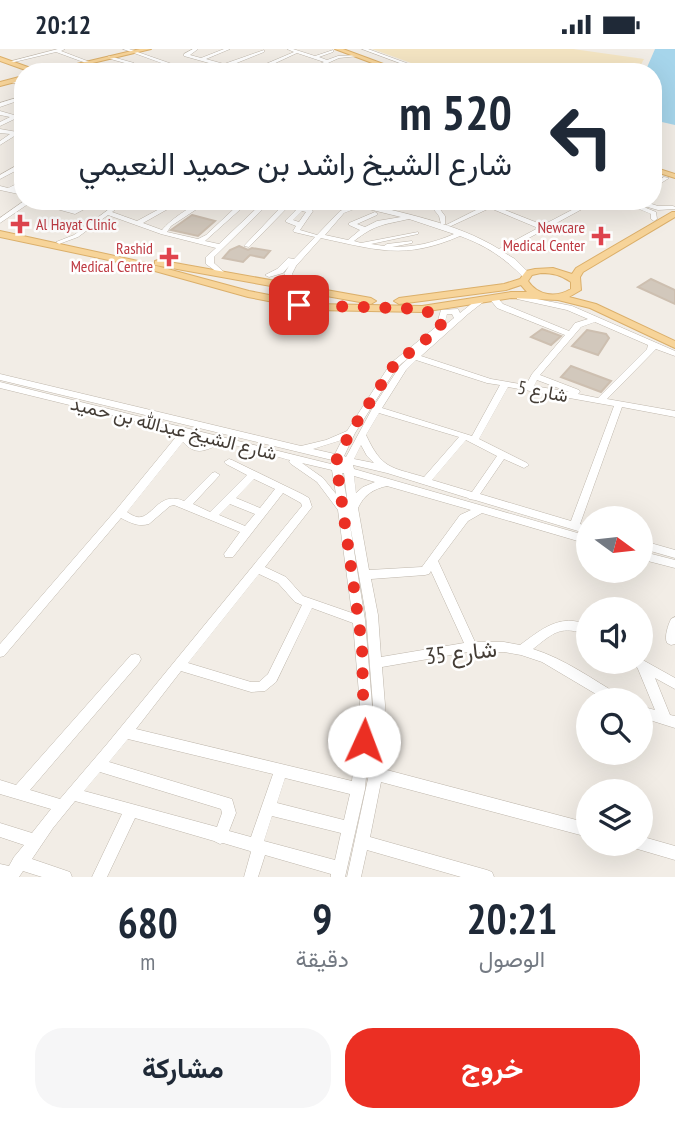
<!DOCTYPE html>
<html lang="ar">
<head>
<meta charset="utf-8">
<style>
  body { margin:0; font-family:"PT Sans Narrow",Vazirmatn,sans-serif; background:#f6f6f7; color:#1f2937; direction:rtl; height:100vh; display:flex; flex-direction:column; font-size:26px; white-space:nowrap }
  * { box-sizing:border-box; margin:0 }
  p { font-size:23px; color:#747a83 }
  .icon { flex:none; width:38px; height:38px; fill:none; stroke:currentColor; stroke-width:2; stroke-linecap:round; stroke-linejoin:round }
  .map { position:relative; height:828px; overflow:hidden; direction:ltr }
  .sheet { display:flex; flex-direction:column; background:#fff; flex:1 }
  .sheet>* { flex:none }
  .top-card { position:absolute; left:14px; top:14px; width:648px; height:147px; border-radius:28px; box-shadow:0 7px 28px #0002; direction:rtl; background:#fff; color:#1f2937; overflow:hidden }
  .needle { width:46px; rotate:105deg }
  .controls { position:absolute; left:576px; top:457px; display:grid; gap:14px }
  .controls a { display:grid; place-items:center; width:77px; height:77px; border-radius:50%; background:#fff; box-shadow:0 7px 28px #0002; font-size:35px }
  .pin { position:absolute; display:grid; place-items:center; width:60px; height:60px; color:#fff; margin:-30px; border-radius:14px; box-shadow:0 4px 10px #0006 }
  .me { position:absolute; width:77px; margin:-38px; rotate:2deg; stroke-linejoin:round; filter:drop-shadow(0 0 5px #0008) }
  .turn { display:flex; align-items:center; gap:24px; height:147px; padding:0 35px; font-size:32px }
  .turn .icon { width:91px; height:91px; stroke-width:2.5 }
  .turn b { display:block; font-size:49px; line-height:60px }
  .eta { display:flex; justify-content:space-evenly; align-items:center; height:119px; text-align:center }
  .eta b { font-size:42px; font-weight:700; line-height:49px }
  .cta { display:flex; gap:14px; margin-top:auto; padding:14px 35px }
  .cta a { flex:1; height:80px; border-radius:28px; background:#eb2f23; color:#fff; font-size:28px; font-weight:700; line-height:80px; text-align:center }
  .cta a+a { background:#f6f6f7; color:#1f2937 }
  .status { display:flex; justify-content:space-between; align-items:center; height:49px; padding:0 35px; background:#fff; direction:ltr }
  .status svg { height:19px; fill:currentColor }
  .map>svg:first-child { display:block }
  .sand { fill:#f4e5c3 }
  .water { fill:#a6d5eb }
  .building { fill:#d2c8bc; stroke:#cdbfb0; stroke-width:2 }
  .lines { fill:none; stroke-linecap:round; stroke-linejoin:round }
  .minor-casing { stroke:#bfb7ac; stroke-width:1 }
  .major-casing { stroke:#dbaf6a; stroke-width:2 }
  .minor { fill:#fff; fill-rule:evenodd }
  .major { fill:#f7d499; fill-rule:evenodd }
  .route { stroke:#eb2f23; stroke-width:12; stroke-dasharray:0 21.6 }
  .health-dot { fill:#e0444e; stroke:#fff; stroke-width:2.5 }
  .labels { text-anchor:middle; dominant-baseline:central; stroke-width:5; stroke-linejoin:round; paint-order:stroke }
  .far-health-label { font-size:16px; fill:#be3a42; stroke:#fff; text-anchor:end }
  .street-label { font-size:19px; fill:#443d36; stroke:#fff }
  .near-street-label { font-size:23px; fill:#443d36; stroke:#fff }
</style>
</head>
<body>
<div class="status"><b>20:12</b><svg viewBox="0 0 49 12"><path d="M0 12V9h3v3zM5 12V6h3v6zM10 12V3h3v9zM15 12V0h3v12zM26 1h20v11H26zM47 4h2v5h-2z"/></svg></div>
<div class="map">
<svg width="675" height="828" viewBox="0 0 675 828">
  <rect width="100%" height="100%" fill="#f2ede6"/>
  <path class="sand" d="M372 0H573L644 10 637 23H436Z"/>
  <path class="water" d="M655 0H675V76L653 71V23H645Z"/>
  <g class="building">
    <path d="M192 166 215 172 198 187 171 181Z"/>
    <path d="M239 197 248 201 252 199 270 202 264 209 250 206 243 213 223 209 230 201Z"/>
    <path d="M651 230 675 241V255L638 238Z"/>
    <path d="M542 280 561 287 551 296 531 288Z"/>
    <path d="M587 281 606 285 609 289 598 306 572 297Z"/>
    <path d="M571 317 611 332 601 343 561 328Z"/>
  </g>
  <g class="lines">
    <g class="minor-casing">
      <g id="minor">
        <path d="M58 0H65L61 2 90 13 86 14 56 3 10 14 8 13Z"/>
        <path d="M123 0H129L195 23C185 23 176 16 167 16 157 17 149 23 139 23L164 15Z"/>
        <path d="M193 0H198L190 6 201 9 224 0H230L206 10 224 15 264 1V3L229 17 249 22 294 3 287 0H293L315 7 333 1V3L319 8 327 11 338 7 357 6 359 7 339 9 308 23H302L324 13 297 4 256 23H241L184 7V5Z"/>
        <path d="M362 0H368L431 23H424Z"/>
        <path d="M109 7 134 14V15L132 16 107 9Z"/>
        <path d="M399 21 401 23H384Z"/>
        <path d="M13 31 23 33V36L11 33Z"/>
        <path d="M23 47V50L0 58V54Z"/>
        <path d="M0 62 14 66 23 62V66L0 77V73L10 68 0 66Z"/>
        <path d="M0 80 23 84V88L16 86 0 96V92L10 85 0 84Z"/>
        <path d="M23 113V118L0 130V126Z"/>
        <path d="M664 128 669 129 653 139V135Z"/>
        <path d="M23 132V137L15 140 23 142V146L0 141V137L8 139Z"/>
        <path d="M24 152H41L74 161 92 152H100L75 165 31 153 0 174V169Z"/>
        <path d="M120 152H127L112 163 137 172 174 152H182L143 174 162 181C170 171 196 152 209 152L171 177 167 183 198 190 206 186 238 156 240 152H246L243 158 205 192 219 195 264 152 286 154 312 161 313 162 300 181 317 186 340 162 353 156 340 152H352C400 163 457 174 499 200L538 179 490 159 451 177 446 176 494 152H503L495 157 543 176 589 152H597L503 203 515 210 529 224V228H523C505 209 485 196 460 187 405 211 377 201 321 189L296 217 292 225 298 231 294 233 284 225 289 217 283 224 269 228 265 226 277 220 288 209 294 210 315 188 294 183 293 182 296 177 286 173V171L296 161 287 159 249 198 244 197 281 158 268 155 214 208V214L225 224 221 226 206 215V208L216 199 161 185 108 166 78 188 59 195 56 193 74 186ZM360 158 401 168 377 172 365 178 357 175 377 166 378 165 375 163 349 174V176L360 181 348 191 325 186 344 164ZM302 162 306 163 299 173 293 171ZM409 170 454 185C433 194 415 198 392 198L412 194V192L387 195 384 197 371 195 418 185V183L361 194 354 192C376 175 383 176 409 170Z"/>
        <path d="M427 152H434L445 167V175H441L439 167Z"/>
        <path d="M620 152H642L658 157H673L675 158V160L658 161 634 154 656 163 657 170 654 172 651 170V165Z"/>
        <path d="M517 246 572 257 675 302V307L656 300 607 350 675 362V368L622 358 580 475 588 477V485L475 451 469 450 468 449 387 424 353 416 354 420 588 487V495L482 464 468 472 438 512 475 593H504L520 596C542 580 560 564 588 576V586C561 576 554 583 533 600 565 610 592 630 621 647L623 651H606L542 613 521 606 504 603H468L382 618 385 656 383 720 588 774V788L381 733 370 788 487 821 492 823 494 828H461L367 801 361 828H347L369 725 373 656 366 566 349 470 365 571 372 656 365 740 345 828H331V825L265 806 258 828H244L251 803 250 802 223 794 220 795 214 792 135 769 107 828H92L122 765 75 752 53 779 32 810 70 823 72 828H42L23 822 19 828H0V815L9 817 14 808 24 796 0 788V774L32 784 51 760 0 745V731L16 736 131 606 135 605 139 606 141 610 139 614 30 741 60 750 107 695 302 457 301 454 283 444 233 508H225L224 505 240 483 174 456 170 457 149 475C138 478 131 474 121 469L4 607 0 608V595L116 461 180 383 0 339V333L331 415 332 411 0 331V325L301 397 326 391 347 382 391 314 436 278 441 261 458 260 460 264 480 248H486L487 250 468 265 421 307 491 330 526 336 532 325 565 286 497 259 489 249 490 247H496L503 255 569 282 575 274 588 270 567 261 517 250ZM447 265H452L454 269 444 277ZM595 273 648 296 647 300 598 349 578 345 580 343 579 341 540 326 581 278ZM411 307 400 317 372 360 346 408 344 407 355 384 397 318ZM416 311 487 334 500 336 472 387 382 359 406 321ZM537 331 569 343 534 337ZM508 338 614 357 571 472 480 445 504 410 524 419 529 416 527 414 479 390ZM379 364 459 388 424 428C390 418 382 420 366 386ZM192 386 215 392C206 395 199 397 192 391ZM342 391 335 405 313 400ZM466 391 497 407 472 443 432 431ZM183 393C199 410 207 398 224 395 234 394 278 408 290 411L289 413 291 415 317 433 338 461 352 564 303 547 286 528 265 518 312 458 309 449 302 445 232 411 229 410 224 413 226 415 247 426 210 463 193 455 218 428 220 426 215 423 212 424 184 452C158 441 152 471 137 468 133 467 130 465 127 463ZM361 396 367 407 374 414 354 410ZM302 414 332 421 336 445 323 429ZM342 424H344L348 457ZM354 427 375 433 363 438 356 444ZM254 430 275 440 260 459 236 449ZM387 437 471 461 460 466 422 518 369 521 358 459C364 446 373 440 387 437ZM230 455 255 465 245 477 219 466ZM431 522 464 594 381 608 378 566 371 530 425 526 429 525ZM259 525 278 534 295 553 302 556 268 625 259 633H251L188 614ZM312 559 353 574 360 656 352 732 136 680 181 622 251 643 265 642 276 633ZM128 690 273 725 251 788 229 782 236 764 232 750 109 713ZM100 723 221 760 222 764 217 778 84 742ZM285 729 350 745 344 771 277 754ZM272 767 341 784 335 811 264 792Z"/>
        <path d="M640 491 675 501V509L640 499Z"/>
        <path d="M640 502 675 511V519L640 510Z"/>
        <path d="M675 568V595L671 596 667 594C664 588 668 576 671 570Z"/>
        <path d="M641 610 675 629V640L655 629 670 666 675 667V679L640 668V657L655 661 638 620 635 615 636 612H640Z"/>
        <path d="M640 787 675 797V811L634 799 632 794H640Z"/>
      </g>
    </g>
    <g class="major-casing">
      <g id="major">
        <path d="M140 0H151L55 23H43Z"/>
        <path d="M335 0H343L405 23H396Z"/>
        <path d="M0 8 39 22 40 23H31L0 12Z"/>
        <path d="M23 27V31L0 37V33Z"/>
        <path d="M653 118 675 125V129L653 122Z"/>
        <path d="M672 163H675V168L583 223 580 228 581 241 569 248 596 255 675 292V299L590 259 558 251 511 249 422 263 315 261 248 248 137 217 0 188V182L138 212 249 242 315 255 422 257 511 243H527L521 236 506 241 399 255 394 252 399 249 504 235 520 230 526 222 535 220 553 219 572 225 576 219ZM541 224C553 224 561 226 571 233V240C556 249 538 247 528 232L532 226Z"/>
        <path d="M158 211 371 249 376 252 371 255 155 216V212Z"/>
      </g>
    </g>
    <use href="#minor" class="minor"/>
    <use href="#major" class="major"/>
  </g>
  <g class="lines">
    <path class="route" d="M299 256 422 260 442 270 440 279 394 316 350 384 336 412 362 596 364 692"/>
  </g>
  <g class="health-dot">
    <path d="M16.5 164.5h7v7h7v7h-7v7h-7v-7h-7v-7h7z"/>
    <path d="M597.5 176.5h7v7h7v7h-7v7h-7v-7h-7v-7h7z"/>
    <path d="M165.5 197.5h7v7h7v7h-7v7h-7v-7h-7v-7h7z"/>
  </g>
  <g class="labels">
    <g class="far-health-label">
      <text x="36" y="175" text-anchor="start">Al Hayat Clinic</text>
      <text x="585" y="178">Newcare<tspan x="585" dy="18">Medical Center</tspan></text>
      <text x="153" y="199">Rashid<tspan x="153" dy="18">Medical Centre</tspan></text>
    </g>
    <g class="street-label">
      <text transform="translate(543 342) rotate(10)">شارع 5</text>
      <text transform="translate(174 379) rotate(14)">شارع الشيخ عبدالله بن حميد</text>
    </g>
    <g class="near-street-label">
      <text transform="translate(461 603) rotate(-6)">شارع 35</text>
    </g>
  </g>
</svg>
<div class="controls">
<a><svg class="needle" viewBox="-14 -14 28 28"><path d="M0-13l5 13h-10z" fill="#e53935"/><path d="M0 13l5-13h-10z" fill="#747a83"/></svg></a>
<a><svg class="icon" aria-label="sound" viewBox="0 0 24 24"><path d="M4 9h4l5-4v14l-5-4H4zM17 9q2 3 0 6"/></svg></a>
<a><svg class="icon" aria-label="search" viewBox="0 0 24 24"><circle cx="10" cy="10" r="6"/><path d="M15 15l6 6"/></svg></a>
<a><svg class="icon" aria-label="layers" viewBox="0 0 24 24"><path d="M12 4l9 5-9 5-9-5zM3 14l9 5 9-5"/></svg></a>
</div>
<div class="pin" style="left:299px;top:256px;background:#d93025"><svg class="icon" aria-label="arrive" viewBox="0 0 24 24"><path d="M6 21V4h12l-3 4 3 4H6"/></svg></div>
<svg class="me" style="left:364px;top:692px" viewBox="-20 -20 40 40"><circle r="19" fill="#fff"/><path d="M0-13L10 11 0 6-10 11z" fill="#eb2f23"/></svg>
<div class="top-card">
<div class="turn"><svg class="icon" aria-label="left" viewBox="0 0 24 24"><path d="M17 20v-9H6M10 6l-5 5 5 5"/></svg><div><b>520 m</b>شارع الشيخ راشد بن حميد النعيمي</div></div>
</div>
</div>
<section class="sheet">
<div class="eta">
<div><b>20:21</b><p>الوصول</p></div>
<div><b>9</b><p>دقيقة</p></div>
<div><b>680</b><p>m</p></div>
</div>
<div class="cta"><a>خروج</a><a>مشاركة</a></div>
</section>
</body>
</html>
